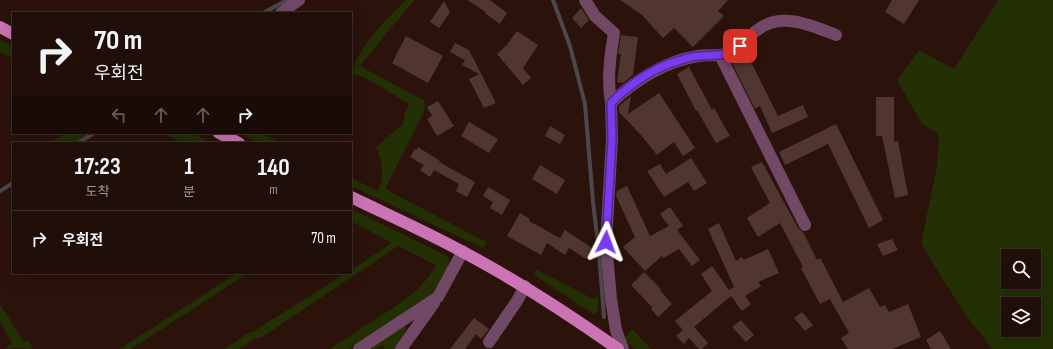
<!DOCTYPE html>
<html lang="ko">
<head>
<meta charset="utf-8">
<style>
  body { margin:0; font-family:"Sofia Sans Condensed","Noto Sans KR",sans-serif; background:#2d1c16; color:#f1f3f6; height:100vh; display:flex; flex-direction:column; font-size:15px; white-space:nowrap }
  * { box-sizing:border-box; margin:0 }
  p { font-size:13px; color:#a29c9c }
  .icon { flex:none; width:22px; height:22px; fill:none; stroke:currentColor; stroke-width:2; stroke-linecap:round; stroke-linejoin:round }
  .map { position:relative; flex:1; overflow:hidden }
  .details { position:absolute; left:12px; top:142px; width:340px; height:132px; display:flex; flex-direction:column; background:#200e08; border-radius:0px; box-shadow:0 4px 16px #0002,0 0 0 1px #3d2e29 }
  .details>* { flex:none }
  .guide { position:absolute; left:12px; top:12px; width:340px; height:122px; border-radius:0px; box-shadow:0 4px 16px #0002,0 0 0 1px #3d2e29; background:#200e08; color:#f1f3f6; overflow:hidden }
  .fabs { position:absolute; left:1001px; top:249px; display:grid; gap:8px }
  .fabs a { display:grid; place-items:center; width:40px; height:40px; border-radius:0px; background:#200e08; box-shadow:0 4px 16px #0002,0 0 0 1px #3d2e29; font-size:20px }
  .pin { position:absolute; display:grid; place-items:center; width:34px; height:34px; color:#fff; margin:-17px; border-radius:8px; box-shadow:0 2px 6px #0006 }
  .me { position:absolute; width:44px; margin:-22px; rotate:3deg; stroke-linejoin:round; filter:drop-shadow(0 0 3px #0008) }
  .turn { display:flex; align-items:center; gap:14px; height:84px; padding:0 16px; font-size:18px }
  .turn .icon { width:52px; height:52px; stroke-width:2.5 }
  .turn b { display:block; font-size:28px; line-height:34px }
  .lanes { display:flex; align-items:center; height:38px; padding:0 16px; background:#0003; justify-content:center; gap:20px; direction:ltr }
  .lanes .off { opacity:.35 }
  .eta { display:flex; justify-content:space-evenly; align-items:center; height:68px; text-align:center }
  .eta b { font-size:24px; font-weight:700; line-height:28px }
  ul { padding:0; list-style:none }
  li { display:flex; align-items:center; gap:12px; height:56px; padding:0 16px; border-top:1px solid #3d2e29 }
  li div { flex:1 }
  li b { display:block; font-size:15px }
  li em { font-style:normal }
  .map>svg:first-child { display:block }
  .green { fill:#223004; fill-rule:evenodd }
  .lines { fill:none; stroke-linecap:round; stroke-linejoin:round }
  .stream { stroke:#4a484d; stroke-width:4 }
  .building { fill:#51362f }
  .minor { stroke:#724867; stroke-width:12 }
  .major { stroke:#cb73b4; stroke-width:12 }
  .route-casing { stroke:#51269a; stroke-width:10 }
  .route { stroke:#7c3aed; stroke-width:7 }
</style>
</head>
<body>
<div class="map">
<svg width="1053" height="349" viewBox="0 0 1053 349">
  <rect width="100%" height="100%" fill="#2b130b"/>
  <g class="green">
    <path d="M406 0H414L360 66 425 101 424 112 385 189 486 242 483 248 351 186V178L378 191C385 177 382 161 376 147L403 124 405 113 409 104 366 78 353 74C354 50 389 17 406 0Z"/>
    <path d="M998 0H1053V349H992L963 311 921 244 937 166 939 134 922 124 897 80 919 50 954 69ZM1008 256H1034V282H1008ZM1008 304H1034V330H1008Z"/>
    <path d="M0 40 13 46V59L0 52Z"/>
    <path d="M65 133H90L73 143H50Z"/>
    <path d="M162 133H192L212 143H183Z"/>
    <path d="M238 133H262L282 143H260Z"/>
    <path d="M351 209 447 256 449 259 450 266 437 290 349 349H330C346 339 361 329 377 318 400 304 423 290 436 265L398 246 261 338H255L239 349H225L248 333 253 332 346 273H351V270L392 243 351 221Z"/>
    <path d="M537 270 593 299 598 296V310L595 315 534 275Z"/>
    <path d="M237 273H248L131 349H120Z"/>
    <path d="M0 304 24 342 29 341 32 349 21 348 5 349 12 343 0 322Z"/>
    <path d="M406 325V330L394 349H383L385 347 383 345 376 349H364Z"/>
    <path d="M632 329 651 349H635L624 339Z"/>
  </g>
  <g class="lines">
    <g class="stream">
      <path d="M553 0 570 46 585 104 593 202 599 253 604 317"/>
      <path d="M263 13 287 0"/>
      <path d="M78 143 94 133"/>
      <path d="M0 191 13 183"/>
    </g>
  </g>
  <g class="building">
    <path d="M467 0H490L507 13 500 24 485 13 486 12Z"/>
    <path d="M620 0H728L718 11 724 16 693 47 674 28 663 38 641 14Z"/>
    <path d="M892 0H919L904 24 885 12Z"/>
    <path d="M444 1 450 12 439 28 430 22Z"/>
    <path d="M581 8 589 20 581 28 572 18Z"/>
    <path d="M517 31 538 45 523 68 531 78 523 85 497 54 506 46Z"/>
    <path d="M621 35 638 37 633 75 623 83 617 82 621 54H618Z"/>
    <path d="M406 36 443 56 428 83 392 63Z"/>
    <path d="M455 43 469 50 496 103 484 108 469 79 479 74 462 65 465 60 450 52Z"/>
    <path d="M748 56 778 116 803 105 808 117 772 133 760 106 755 109 732 63Z"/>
    <path d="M689 67 712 110 714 108 730 136 716 143 697 110 696 111 677 74Z"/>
    <path d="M659 93 695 148 683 156 674 142 657 155 640 134 619 112V106L631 96 628 114Z"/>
    <path d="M876 97H894V142L898 141 908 195 895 198 882 136H876Z"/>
    <path d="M438 101 454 126 437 136 427 119 432 116 427 107Z"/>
    <path d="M469 122 498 139 489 153 461 136Z"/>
    <path d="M836 124 883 220 869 228 828 144 785 165 779 152Z"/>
    <path d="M550 126 565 135 560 144 545 136Z"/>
    <path d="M418 147 440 161 439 162 475 182 467 197 456 191 459 184 434 170 430 177 420 170 424 165 410 157 415 149 417 150Z"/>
    <path d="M691 158 707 183 694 191 688 182 664 197 647 171 660 164 666 174Z"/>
    <path d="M762 162 798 228 803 232 817 260 820 258 823 263 843 302 869 288 880 307 885 305 889 312 908 304 921 337 892 349H848L841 338 849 333 830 299 820 304 801 268 803 267 780 223 758 237 747 218 770 203 751 167Z"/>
    <path d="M540 165 565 180 557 194 532 179Z"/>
    <path d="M627 186 650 236 669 226 660 214 670 207 683 226 677 230 700 260 692 266 679 249 663 258 662 256 645 271 623 247 635 237 616 196 617 191Z"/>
    <path d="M488 187 510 200 502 215 490 208 493 202 483 196Z"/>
    <path d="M520 213 530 219 529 221 560 238 565 230 592 248 586 259 569 248 565 255 547 243 541 255 507 236Z"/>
    <path d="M719 223 736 261 742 257 744 260 768 249 779 273 758 282 761 286 745 296 751 304 742 311 731 296 694 327 708 343 702 349H699L689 338 684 344 676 336 683 330 675 321 712 291 701 274 712 266 729 290 734 287 708 229Z"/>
    <path d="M892 239 898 250 883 256 877 244Z"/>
    <path d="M644 272 661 289 660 290 672 304 658 317 651 309 652 307 631 285Z"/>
    <path d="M802 312 813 325 805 331 794 318Z"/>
    <path d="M474 318 489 329 481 339 476 334 465 349H450Z"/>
    <path d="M741 320 754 335 746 342 732 327Z"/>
    <path d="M940 331 951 349H931L926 340Z"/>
  </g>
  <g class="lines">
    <g class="minor">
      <path d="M585 0 595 16 614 33C610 57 607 79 611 103"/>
      <path d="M281 13 299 0"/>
      <path d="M720 55 805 225"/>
      <path d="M489 342 517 301 525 286"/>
      <path d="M359 349 438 297 463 251"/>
      <path d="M401 349 434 303"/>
      <path d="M623 349 616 330 611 299 606 243 612 139 611 103C634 81 665 61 698 56 708 54 725 57 734 52 742 47 748 37 756 31 780 11 811 25 836 35"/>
    </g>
    <g class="major">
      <path d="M0 27 13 34"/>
      <path d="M219 133 239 143"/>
      <path d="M351 197C388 215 427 232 463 252 518 281 567 313 618 349"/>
    </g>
  </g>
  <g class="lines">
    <g class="route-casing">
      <path id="route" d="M606 242 612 139 611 103C630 84 655 67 681 60 687 58 694 56 700 56 709 55 725 56 733 52 736 51 738 48 740 46"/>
    </g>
    <use href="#route" class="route"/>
  </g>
</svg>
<div class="fabs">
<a><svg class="icon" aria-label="search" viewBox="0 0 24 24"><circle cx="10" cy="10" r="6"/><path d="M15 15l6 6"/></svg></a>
<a><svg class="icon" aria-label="layers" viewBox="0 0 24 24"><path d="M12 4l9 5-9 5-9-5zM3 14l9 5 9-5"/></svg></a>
</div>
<div class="pin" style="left:740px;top:46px;background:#d93025"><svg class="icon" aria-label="arrive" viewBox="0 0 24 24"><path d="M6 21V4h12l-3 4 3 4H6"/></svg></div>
<svg class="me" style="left:606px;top:242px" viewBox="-20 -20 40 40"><path d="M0-17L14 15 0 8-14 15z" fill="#7c3aed" stroke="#fff" stroke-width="4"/></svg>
<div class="guide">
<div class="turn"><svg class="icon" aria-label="right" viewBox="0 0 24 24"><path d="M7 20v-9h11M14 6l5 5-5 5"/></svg><div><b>70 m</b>우회전</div></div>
<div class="lanes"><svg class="icon off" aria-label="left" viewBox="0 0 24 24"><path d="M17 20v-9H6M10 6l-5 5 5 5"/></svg><svg class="icon off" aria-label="ahead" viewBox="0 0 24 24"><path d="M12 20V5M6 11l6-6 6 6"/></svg><svg class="icon off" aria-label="ahead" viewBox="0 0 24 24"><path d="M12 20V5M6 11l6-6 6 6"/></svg><svg class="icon" aria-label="right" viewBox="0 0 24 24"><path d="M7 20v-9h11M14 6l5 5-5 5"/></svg></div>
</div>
<section class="details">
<div class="eta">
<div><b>17:23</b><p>도착</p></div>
<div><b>1</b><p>분</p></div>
<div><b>140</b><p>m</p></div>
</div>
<ul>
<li><svg class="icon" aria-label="right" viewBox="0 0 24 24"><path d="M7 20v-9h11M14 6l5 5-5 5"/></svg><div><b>우회전</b></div><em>70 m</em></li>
</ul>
</section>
</div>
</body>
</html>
